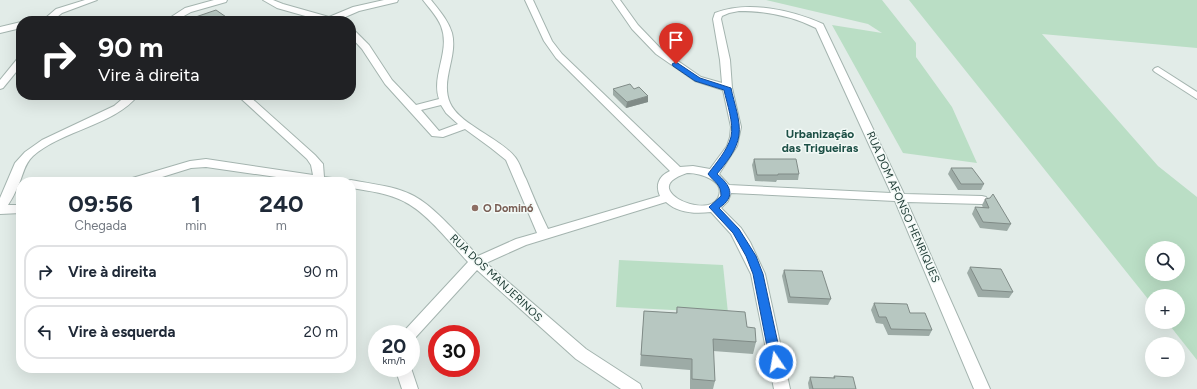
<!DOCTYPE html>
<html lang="pt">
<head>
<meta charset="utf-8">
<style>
  body { margin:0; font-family:Figtree,sans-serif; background:#f2f2f3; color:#1f2937; height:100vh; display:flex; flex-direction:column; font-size:15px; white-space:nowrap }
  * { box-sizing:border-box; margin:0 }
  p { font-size:13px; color:#747a83 }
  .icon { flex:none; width:22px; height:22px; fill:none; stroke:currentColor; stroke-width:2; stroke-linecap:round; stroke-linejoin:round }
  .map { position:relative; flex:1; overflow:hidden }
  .sheet { position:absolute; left:16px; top:177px; width:340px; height:196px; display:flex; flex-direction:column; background:#fff; border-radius:16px; box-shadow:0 4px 16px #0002 }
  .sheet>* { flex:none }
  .hud { position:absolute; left:16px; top:16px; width:340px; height:84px; border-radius:16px; box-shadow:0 4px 16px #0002; background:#202124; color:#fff; overflow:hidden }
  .controls { position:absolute; left:1145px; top:241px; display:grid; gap:8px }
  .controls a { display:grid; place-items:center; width:40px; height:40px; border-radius:50%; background:#fff; box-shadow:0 4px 16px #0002; font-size:20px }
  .speed { position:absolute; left:368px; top:325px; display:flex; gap:8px; font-size:20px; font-weight:700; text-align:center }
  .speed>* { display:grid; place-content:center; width:52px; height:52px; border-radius:50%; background:#fff; box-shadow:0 4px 16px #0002; line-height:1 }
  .speed small { font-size:10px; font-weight:400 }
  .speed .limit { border:6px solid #d22; background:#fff; color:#111 }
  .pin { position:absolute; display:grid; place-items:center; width:34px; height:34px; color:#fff; margin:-41px -17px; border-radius:50% 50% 50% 0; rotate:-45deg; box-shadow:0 0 4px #0007 }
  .pin .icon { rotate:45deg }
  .me { position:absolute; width:44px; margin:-22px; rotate:348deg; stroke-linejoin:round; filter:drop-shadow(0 0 3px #0008) }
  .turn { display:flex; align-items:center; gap:14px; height:84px; padding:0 16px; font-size:18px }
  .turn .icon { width:52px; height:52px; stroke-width:2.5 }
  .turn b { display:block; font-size:28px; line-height:34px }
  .eta { display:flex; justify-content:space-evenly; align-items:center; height:68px; text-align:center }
  .eta b { font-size:24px; font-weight:700; line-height:28px }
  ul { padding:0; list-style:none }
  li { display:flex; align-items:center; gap:12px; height:54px; margin:0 8px 6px; padding:0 8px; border:2px solid #e0e1e3; border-radius:16px }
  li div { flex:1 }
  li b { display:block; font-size:15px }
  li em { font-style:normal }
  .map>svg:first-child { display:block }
  .green { fill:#badec5; fill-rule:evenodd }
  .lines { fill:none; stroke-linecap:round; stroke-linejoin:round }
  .minor-casing { stroke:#a4b4af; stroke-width:2 }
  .minor { fill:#fff; fill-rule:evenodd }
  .wall { fill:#9daba6 }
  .shaded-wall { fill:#808b87 }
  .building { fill:#b7c7c1; stroke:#808b87 }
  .route { fill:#1a73e8; stroke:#114b97 }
  .education-dot { fill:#8d6e63; stroke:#f2f9f6; stroke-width:1.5 }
  .labels { text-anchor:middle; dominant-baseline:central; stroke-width:3; stroke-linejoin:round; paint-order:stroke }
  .street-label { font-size:11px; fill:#213d37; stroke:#f2f9f6 }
  .education-label { font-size:11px; font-weight:bold; fill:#785e54; stroke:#f2f9f6; text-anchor:start }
  .neighbourhood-label { font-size:12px; font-weight:bold; fill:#1d5046; stroke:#f2f9f6 }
</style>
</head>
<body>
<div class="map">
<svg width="1197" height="389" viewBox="0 0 1197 389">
  <rect width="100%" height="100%" fill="#e2ece8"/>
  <g class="green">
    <path d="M766 0H882L916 43V57L952 107 977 163 903 153 832 25 882 33 868 24Z"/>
    <path d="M909 0H1197V48L1042 34 1158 166 1197 197V360L1167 322H1178V296H1152V304ZM1152 248H1178V274H1152Z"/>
    <path d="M619 260 723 265 728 313 616 307Z"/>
  </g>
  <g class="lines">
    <g class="minor-casing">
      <g id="minor">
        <path d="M85 0H97L62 13 52 21H42L56 9Z"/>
        <path d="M214 0H227L226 2 191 12 175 21H165L185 8Z"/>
        <path d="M263 0H273L283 4 329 17 353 7 384 0H398L397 2 359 11 336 21H323L277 8Z"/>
        <path d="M423 0H431C439 10 448 20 452 33 458 57 440 80 450 103 459 124 500 138 515 157 520 163 522 172 526 179 533 196 540 213 548 229L660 196C655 185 659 176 670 171L556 58 544 41 525 0H533L552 41 562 54 680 167 693 166 710 169 727 146 730 137 731 127 723 90 695 81 656 54 632 29 612 0H620L638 25 662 50 701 77 722 83 720 60 713 19 715 13C748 0 792 10 823 24L904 194 982 196 986 197 988 200 986 203 982 204 907 202 990 389H974L895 201 731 193 728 201 721 208 741 228 750 242 765 274 790 389H774L751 274 731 234 711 212C695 214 678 213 666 202L526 245 486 263 586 349 640 384 642 389H621L576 359 477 270 415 338 411 340V334H403L405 330 468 262C451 244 427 213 405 202 389 193 369 191 351 188V182L347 181 351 180C372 184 395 186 414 196 436 208 460 237 478 256L516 239 537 233 506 160 491 148 465 129 443 137 432 136 385 84 362 49 351 37V29L354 30 369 45 392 80 416 105 439 99C431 75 451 51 441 26 437 16 429 8 423 0ZM739 11C766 11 792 16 816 28L891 193 729 185 719 174 737 146 741 127 732 88 730 60 721 19 722 16 729 13ZM441 105 446 113 458 124 439 131 421 110ZM687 173C699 173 727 180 718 198 710 212 682 204 673 195 661 183 678 176 687 173Z"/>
        <path d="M21 22V28L0 33V27Z"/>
        <path d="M21 57V66L3 88 0 89V80L18 58Z"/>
        <path d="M1158 67 1197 92V99L1155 72 1153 70 1155 68Z"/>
        <path d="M127 95H138C117 124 61 131 33 156 24 164 23 176 18 186 15 193 12 199 8 205H21V213L0 214V198L15 163 25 152 42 140 114 106Z"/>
        <path d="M237 95H248L315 155 323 164 324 177 340 179 342 182H311L206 167 191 168 146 182H127L129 179 190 161 206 159 313 175 311 165 307 159Z"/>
        <path d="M395 368H411L418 389H402Z"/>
      </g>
    </g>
    <use href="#minor" class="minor"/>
  </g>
  <g class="wall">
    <path d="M613 89 648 102 626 108 613 95Z"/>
    <path d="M754 159 799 174 798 180H777L776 182 755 181 752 165Z"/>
    <path d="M951 168 984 184 981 190H958L948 174Z"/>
    <path d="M985 199 1011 224 1007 231 980 228 972 214 975 207 983 208 982 205Z"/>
    <path d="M970 267 1013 292 1009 298 978 297 967 273Z"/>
    <path d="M784 270 831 299 828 305 788 303 782 276Z"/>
    <path d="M874 303 910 313 932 330 929 336 888 335 883 324 876 323 871 310Z"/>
    <path d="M677 307 747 327 756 342 753 354 713 351 715 381 713 389H690V370L640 366 644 311 676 313Z"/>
    <path d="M834 376 856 389H809L808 383 810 377 833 378Z"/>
  </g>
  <path class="shaded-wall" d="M648 96V102L626 108 627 102Z"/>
  <g class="building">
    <path d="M216 10 232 21H184Z"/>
    <path d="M630 84 634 89 639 87 648 96 627 102 613 89Z"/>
    <path d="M754 159H796L799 174H778V175H757Z"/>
    <path d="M951 168H972L984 184H961Z"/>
    <path d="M993 194 1011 224 983 222 975 207 989 208 985 199 990 198Z"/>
    <path d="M970 267 1001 269 1013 292 982 290Z"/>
    <path d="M784 270 822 271 831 299 790 297Z"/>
    <path d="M874 303 907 304 910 313H925L932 330 891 329 886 317H879Z"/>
    <path d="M677 307 745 312 747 327 755 328 756 342 713 339 715 381 692 379V359L641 355 644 311 677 313Z"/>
    <path d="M834 376 853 377 856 389H813L810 377 835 378Z"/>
  </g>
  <path class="route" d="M676 62 700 78 731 88C734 103 741 121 739 135 737 150 726 163 717 174 730 185 737 196 719 208L739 229 756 256 763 274 782 362 780 366 776 367 772 366 770 362 753 274 746 256 733 233 709 207 721 196C721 184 715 183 708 174 716 163 727 151 731 137 734 123 727 104 724 90L695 81 673 66 672 64Z"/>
  <circle class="education-dot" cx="475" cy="208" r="4"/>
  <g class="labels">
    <g class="street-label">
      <text transform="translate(903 207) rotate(66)">RUA DOM AFONSO HENRIQUES</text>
      <text transform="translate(496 278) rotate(43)">RUA DOS MANJERINOS</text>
    </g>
    <g class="education-label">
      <text x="483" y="208">O Dominó</text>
    </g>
    <g class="neighbourhood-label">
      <text x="820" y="134">Urbanização<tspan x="820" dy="14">das Trigueiras</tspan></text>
    </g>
  </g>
</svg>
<div class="controls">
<a><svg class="icon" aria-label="search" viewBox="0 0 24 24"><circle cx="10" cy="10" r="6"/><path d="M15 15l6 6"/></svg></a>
<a>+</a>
<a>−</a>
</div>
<div class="speed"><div>20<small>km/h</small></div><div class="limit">30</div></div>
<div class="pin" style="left:676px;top:64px;background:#d93025"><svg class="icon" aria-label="arrive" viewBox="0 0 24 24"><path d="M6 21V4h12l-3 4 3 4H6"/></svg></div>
<svg class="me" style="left:776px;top:362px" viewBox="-20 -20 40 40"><circle r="17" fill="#1a73e8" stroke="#fff" stroke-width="3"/><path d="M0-11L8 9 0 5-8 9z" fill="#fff"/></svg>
<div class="hud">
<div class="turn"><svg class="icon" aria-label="right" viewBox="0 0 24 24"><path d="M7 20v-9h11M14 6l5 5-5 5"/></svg><div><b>90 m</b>Vire à direita</div></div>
</div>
<section class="sheet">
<div class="eta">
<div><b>09:56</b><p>Chegada</p></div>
<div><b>1</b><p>min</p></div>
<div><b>240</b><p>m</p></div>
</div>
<ul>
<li><svg class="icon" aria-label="right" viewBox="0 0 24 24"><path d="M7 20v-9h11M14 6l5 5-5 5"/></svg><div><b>Vire à direita</b></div><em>90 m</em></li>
<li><svg class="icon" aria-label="left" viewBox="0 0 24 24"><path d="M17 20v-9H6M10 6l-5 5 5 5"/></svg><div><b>Vire à esquerda</b></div><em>20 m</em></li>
</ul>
</section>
</div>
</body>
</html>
